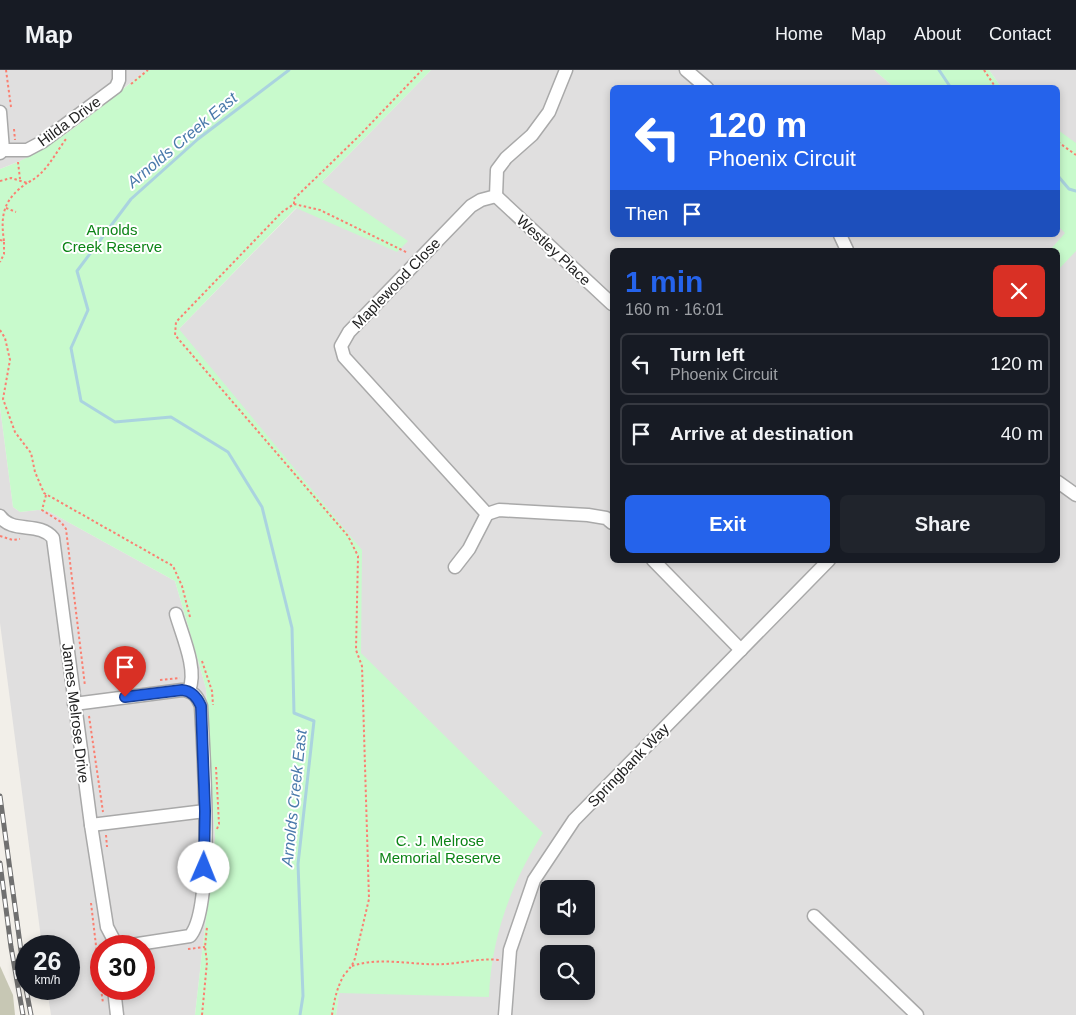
<!DOCTYPE html>
<html lang="en">
<head>
<meta charset="utf-8">
<style>
  body { margin:0; font-family:Helvetica,sans-serif; background:#20242c; color:#f1f3f6; height:100vh; display:flex; flex-direction:column; font-size:19px; white-space:nowrap }
  * { box-sizing:border-box; margin:0 }
  p { font-size:16px; color:#9ea1a6 }
  .icon { flex:none; width:28px; height:28px; fill:none; stroke:currentColor; stroke-width:2; stroke-linecap:round; stroke-linejoin:round }
  .map { position:relative; flex:1; overflow:hidden }
  .panel { position:absolute; left:610px; top:178px; width:450px; height:315px; display:flex; flex-direction:column; background:#171b24; border-radius:8px; box-shadow:0 2px 8px #0003 }
  .panel>* { flex:none }
  .top-card { position:absolute; left:610px; top:15px; width:450px; height:152px; border-radius:8px; box-shadow:0 2px 8px #0003; background:#2563eb; color:#fff; overflow:hidden }
  .buttons { position:absolute; left:540px; top:810px; display:grid; gap:10px }
  .buttons a { display:grid; place-items:center; width:55px; height:55px; border-radius:8px; background:#171b24; box-shadow:0 2px 8px #0003; font-size:25px }
  .speed { position:absolute; left:15px; top:865px; display:flex; gap:10px; font-size:25px; font-weight:700; text-align:center }
  .speed>* { display:grid; place-content:center; width:65px; height:65px; border-radius:50%; background:#171b24; box-shadow:0 2px 8px #0003; line-height:1 }
  .speed small { font-size:12px; font-weight:400 }
  .speed .limit { border:8px solid #d22; background:#fff; color:#111 }
  .pin { position:absolute; display:grid; place-items:center; width:42px; height:42px; color:#fff; margin:-51px -21px; border-radius:50% 50% 50% 0; rotate:-45deg; box-shadow:0 0 5px #0007 }
  .pin .icon { rotate:45deg }
  .me { position:absolute; width:55px; margin:-28px; rotate:1deg; stroke-linejoin:round; filter:drop-shadow(0 0 4px #0008) }
  .turn { display:flex; align-items:center; gap:18px; height:105px; padding:0 15px; font-size:22px }
  .turn .icon { width:65px; height:65px; stroke-width:2.5 }
  .turn b { display:block; font-size:35px; line-height:42px }
  .then { display:flex; align-items:center; height:48px; padding:0 15px; background:#0003; gap:10px; font-size:19px }
  .round { display:grid; place-items:center; flex:none; width:52px; height:52px; border-radius:8px; background:#20242c }
  .summary { display:flex; align-items:center; justify-content:space-between; height:85px; padding:0 15px }
  h1 { font-size:30px; font-weight:700; line-height:38px; color:#2563eb }
  .action { display:flex; gap:10px; margin-top:auto; padding:10px 15px }
  .action a { flex:1; height:58px; border-radius:8px; background:#2563eb; color:#fff; font-size:20px; font-weight:700; line-height:58px; text-align:center }
  .action a+a { background:#20242c; color:#f1f3f6 }
  ul { padding:0; list-style:none }
  li { display:flex; align-items:center; gap:15px; height:62px; margin:0 10px 8px; padding:0 5px; border:2px solid #363941; border-radius:8px }
  li div { flex:1 }
  li b { display:block; font-size:19px }
  li em { font-style:normal }
  header { display:flex; align-items:center; gap:30px; box-sizing:border-box; height:70px; padding:0 25px; background:#171b24; border-bottom:1px solid #363941 }
  header strong { font-size:24px }
  nav { display:flex; gap:28px; margin-inline-start:auto; font-size:18px }
  .map>svg:first-child { display:block }
  .residential { fill:#e0dfdf; fill-rule:evenodd }
  .construction { fill:#c7c7b4 }
  .park { fill:#c8facc }
  .lines { fill:none; stroke-linecap:round; stroke-linejoin:round }
  .stream { stroke:#aad3df; stroke-width:3 }
  .minor-casing { stroke:#a9a9a9; stroke-width:15 }
  .path { stroke:#fa8072; stroke-width:2; stroke-dasharray:2.5 2.5; stroke-linecap:butt }
  .minor { stroke:#fff; stroke-width:12 }
  .rail-casing { stroke:#707070; stroke-width:5 }
  .rail { stroke:#fff; stroke-width:3; stroke-dasharray:9; stroke-linecap:butt }
  .route-casing { stroke:#184099; stroke-width:12 }
  .route { stroke:#2563eb; stroke-width:9 }
  .labels { text-anchor:middle; dominant-baseline:central; stroke-width:4; stroke-linejoin:round; paint-order:stroke }
  .street-label { font-size:15px; fill:#222; stroke:#fff }
  .park-label { font-size:15px; fill:#0c8416; stroke:#fff }
  .water-label { font-size:16px; font-style:italic; fill:#4a7aab; stroke:#fff }
</style>
</head>
<body>
<header>
<strong>Map</strong>
<nav><a>Home</a><a>Map</a><a>About</a><a>Contact</a></nav>
</header>
<div class="map">
<svg width="1076" height="945" viewBox="0 0 1076 945">
  <rect width="100%" height="100%" fill="#f2efe9"/>
  <g class="residential">
    <path d="M0 0H147L54 72 30 87 0 99Z"/>
    <path d="M431 0H874L894 17 612 18V165H1058V18L1001 17 989 0H1076V945H336L359 756 179 259ZM612 180H1058V490H612ZM549 819H586V856H549ZM549 884H586V921H549Z"/>
    <path d="M0 337 13 437 20 442 38 440 48 441 175 511 206 618 215 768 195 945H51L47 919H69V876H42L0 553ZM101 876H144V919H101Z"/>
  </g>
  <path class="construction" d="M0 896 13 925 15 945H0Z"/>
  <g class="park">
    <path d="M147 0H431L322 112 408 171 397 182 296 138 179 259 362 480 361 583 543 763C511 813 491 868 489 927L339 923 336 945H195L215 768 206 618 175 511 48 441 38 440 20 442 13 437 0 337V99C54 81 102 35 147 0Z"/>
    <path d="M874 0H989L1001 17H894Z"/>
    <path d="M1058 60 1076 73V181L1058 200V180H1050L1065 163 1058 156Z"/>
  </g>
  <g class="lines">
    <g class="stream">
      <path d="M289 0 198 69 131 129 77 201 88 240 71 278 81 331 115 352 171 347 228 382 262 437 292 558 294 643 314 651 298 794 303 926 300 945"/>
      <path d="M939 0 951 18"/>
      <path d="M1058 106 1069 119 1076 121"/>
    </g>
    <g class="minor-casing">
      <g id="minor">
        <path d="M566 0 549 42 532 65 506 88 497 100 496 126 481 130 471 136 349 262 341 276 344 287 487 444 499 440 588 445 606 448 612 453"/>
        <path d="M686 0 707 18"/>
        <path d="M0 42 3 80 0 83"/>
        <path d="M3 80H27L42 72 116 17 119 10V0"/>
        <path d="M496 126 612 234"/>
        <path d="M840 165 847 180"/>
        <path d="M1058 412 1076 425"/>
        <path d="M0 446C12 464 39 451 53 468L91 755 107 857 117 876"/>
        <path d="M653 490 741 580"/>
        <path d="M455 497 469 479 487 444"/>
        <path d="M176 544C182 565 198 600 189 620"/>
        <path d="M74 634 182 620C193 621 197 626 201 636 203 679 215 838 190 866L125 876"/>
        <path d="M91 755 205 741"/>
        <path d="M814 846 917 945"/>
        <path d="M114 919 117 945"/>
        <path d="M505 945 510 880 534 810 574 750 829 490"/>
      </g>
    </g>
    <g class="path">
      <path d="M6 0 11 37"/>
      <path d="M984 0 996 18"/>
      <path d="M131 14 148 0"/>
      <path d="M14 59 15 70"/>
      <path d="M1058 72 1076 85"/>
      <path d="M18 92 20 109"/>
      <path d="M0 111 11 108 27 113C46 104 54 85 66 69"/>
      <path d="M294 134V129L359 66 422 0"/>
      <path d="M6 138 16 142"/>
      <path d="M0 170 4 171V184L0 192"/>
      <path d="M4 171C0 144 4 129 27 113"/>
      <path d="M0 260 5 268 10 290 3 329 15 362 31 383 35 402 44 423 173 496 182 516 190 547"/>
      <path d="M46 425 42 440 61 452 66 459 85 616"/>
      <path d="M0 466 13 470 20 469"/>
      <path d="M202 591 212 621 213 635"/>
      <path d="M160 610 180 608"/>
      <path d="M89 646 103 742"/>
      <path d="M216 697 219 754 217 759"/>
      <path d="M106 765 107 777"/>
      <path d="M91 833 101 918"/>
      <path d="M188 879 205 877"/>
      <path d="M352 896C382 886 414 896 445 894 463 893 480 888 499 890"/>
      <path d="M101 919 103 933"/>
      <path d="M202 945 207 892 205 877 207 857"/>
      <path d="M332 945C334 931 337 917 344 905 349 899 353 895 355 888L369 829 362 596 356 580 358 486 348 466 175 265 176 252 282 142 294 134 320 140 408 183"/>
    </g>
    <use href="#minor" class="minor"/>
    <g class="rail-casing">
      <g id="rail">
        <path d="M0 726 26 918"/>
        <path d="M0 793 11 877 23 945"/>
        <path d="M26 919 31 945"/>
      </g>
    </g>
    <use href="#rail" class="rail"/>
  </g>
  <g class="lines">
    <g class="route-casing">
      <path id="route" d="M125 627 182 620C192 621 197 627 201 636L205 741 204 798"/>
    </g>
    <use href="#route" class="route"/>
  </g>
  <g class="labels">
    <g class="street-label">
      <text transform="translate(69 51) rotate(-36)">Hilda Drive</text>
      <text transform="translate(554 180) rotate(43)">Westley Place</text>
      <text transform="translate(396 213) rotate(-46)">Maplewood Close</text>
      <text transform="translate(76 643) rotate(83)">James Melrose Drive</text>
      <text transform="translate(628 695) rotate(-46)">Springbank Way</text>
    </g>
    <g class="park-label">
      <text x="112" y="159">Arnolds<tspan x="112" dy="17">Creek Reserve</tspan></text>
      <text x="440" y="770">C. J. Melrose<tspan x="440" dy="17">Memorial Reserve</tspan></text>
    </g>
    <g class="water-label">
      <text transform="translate(182 70) rotate(-40)">Arnolds Creek East</text>
      <text transform="translate(294 728) rotate(-84)">Arnolds Creek East</text>
    </g>
  </g>
</svg>
<div class="buttons">
<a><svg class="icon" aria-label="sound" viewBox="0 0 24 24"><path d="M4 9h4l5-4v14l-5-4H4zM17 9q2 3 0 6"/></svg></a>
<a><svg class="icon" aria-label="search" viewBox="0 0 24 24"><circle cx="10" cy="10" r="6"/><path d="M15 15l6 6"/></svg></a>
</div>
<div class="speed"><div>26<small>km/h</small></div><div class="limit">30</div></div>
<div class="pin" style="left:125px;top:627px;background:#d93025"><svg class="icon" aria-label="arrive" viewBox="0 0 24 24"><path d="M6 21V4h12l-3 4 3 4H6"/></svg></div>
<svg class="me" style="left:204px;top:798px" viewBox="-20 -20 40 40"><circle r="19" fill="#fff"/><path d="M0-13L10 11 0 6-10 11z" fill="#2563eb"/></svg>
<div class="top-card">
<div class="turn"><svg class="icon" aria-label="left" viewBox="0 0 24 24"><path d="M17 20v-9H6M10 6l-5 5 5 5"/></svg><div><b>120 m</b>Phoenix Circuit</div></div>
<div class="then">Then<svg class="icon" aria-label="arrive" viewBox="0 0 24 24"><path d="M6 21V4h12l-3 4 3 4H6"/></svg></div>
</div>
<section class="panel">
<div class="summary"><div><h1>1 min</h1><p>160 m · 16:01</p></div><a class="round" style="background:#d93025;color:#fff"><svg class="icon" aria-label="close" viewBox="0 0 24 24"><path d="M6 6l12 12M18 6L6 18"/></svg></a></div>
<ul>
<li><svg class="icon" aria-label="left" viewBox="0 0 24 24"><path d="M17 20v-9H6M10 6l-5 5 5 5"/></svg><div><b>Turn left</b><p>Phoenix Circuit</p></div><em>120 m</em></li>
<li><svg class="icon" aria-label="arrive" viewBox="0 0 24 24"><path d="M6 21V4h12l-3 4 3 4H6"/></svg><div><b>Arrive at destination</b></div><em>40 m</em></li>
</ul>
<div class="action"><a>Exit</a><a>Share</a></div>
</section>
</div>
</body>
</html>
